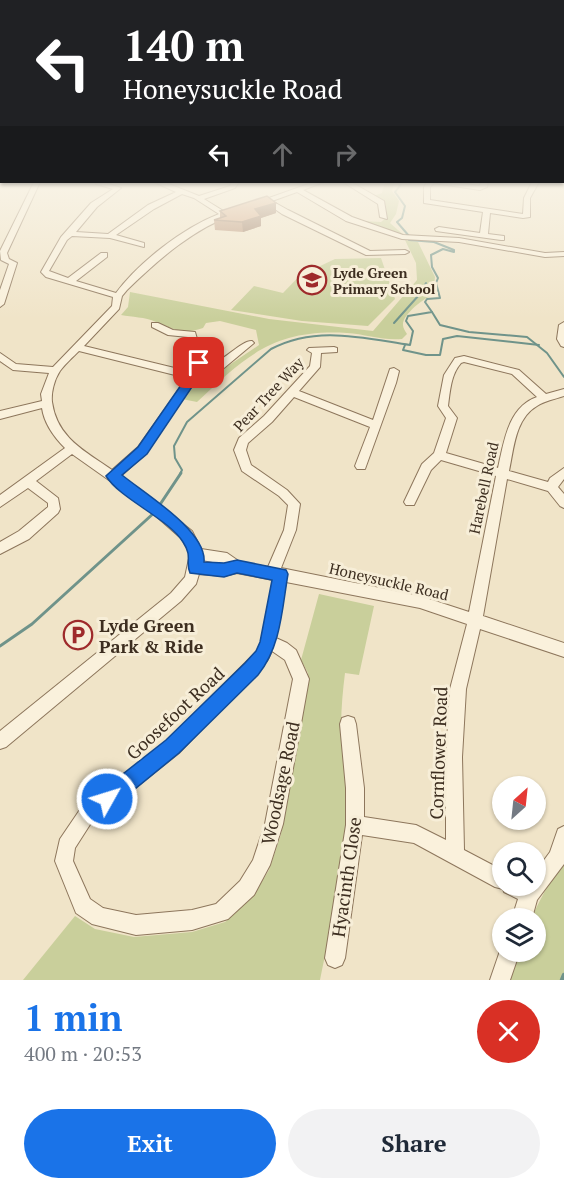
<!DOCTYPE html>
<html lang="en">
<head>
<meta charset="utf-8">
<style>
  body { margin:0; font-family:"PT Serif",serif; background:#f2f2f3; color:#1f2937; height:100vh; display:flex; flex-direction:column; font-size:22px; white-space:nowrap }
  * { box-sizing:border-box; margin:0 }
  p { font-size:20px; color:#747a83 }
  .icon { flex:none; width:33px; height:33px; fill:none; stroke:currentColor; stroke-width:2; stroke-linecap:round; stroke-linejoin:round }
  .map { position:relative; height:980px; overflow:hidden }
  .details { display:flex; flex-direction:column; background:#fff; flex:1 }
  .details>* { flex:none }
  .top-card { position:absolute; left:0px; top:0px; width:564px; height:183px; box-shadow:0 2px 4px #0004; background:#202124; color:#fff; overflow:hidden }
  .needle { width:39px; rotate:27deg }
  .controls { position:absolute; left:492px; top:776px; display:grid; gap:12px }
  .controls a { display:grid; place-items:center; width:54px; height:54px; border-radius:50%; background:#fff; box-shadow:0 2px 4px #0004; font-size:30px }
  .pin { position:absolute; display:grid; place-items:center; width:51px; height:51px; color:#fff; margin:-26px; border-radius:12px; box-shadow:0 3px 9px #0006 }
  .me { position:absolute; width:66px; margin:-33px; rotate:51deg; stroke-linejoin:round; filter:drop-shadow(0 0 4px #0008) }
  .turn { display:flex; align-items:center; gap:21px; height:126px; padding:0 24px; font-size:27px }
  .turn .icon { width:78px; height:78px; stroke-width:2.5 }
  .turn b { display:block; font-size:42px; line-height:51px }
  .lanes { display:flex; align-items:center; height:57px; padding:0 24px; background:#0003; justify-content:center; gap:30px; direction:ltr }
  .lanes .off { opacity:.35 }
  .round { display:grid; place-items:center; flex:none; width:63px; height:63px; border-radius:32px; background:#f2f2f3 }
  .summary { display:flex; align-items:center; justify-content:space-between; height:102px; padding:0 24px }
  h1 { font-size:36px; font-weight:700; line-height:45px; color:#1a73e8 }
  .cta { display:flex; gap:12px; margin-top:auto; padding:12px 24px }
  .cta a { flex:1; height:69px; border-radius:36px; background:#1a73e8; color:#fff; font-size:24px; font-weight:700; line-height:69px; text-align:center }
  .cta a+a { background:#f2f2f3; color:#1f2937 }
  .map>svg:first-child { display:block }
  .green { fill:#c9cf9b }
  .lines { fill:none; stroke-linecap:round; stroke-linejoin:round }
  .stream-far2 { stroke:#6f938a; stroke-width:2 }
  .stream-far1 { stroke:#6f938a; stroke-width:3 }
  .stream { stroke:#6f938a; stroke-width:4.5 }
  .minor-casing { stroke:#8d765c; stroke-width:2 }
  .minor { fill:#faf1dc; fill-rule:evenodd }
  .wall { fill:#b2896c }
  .shaded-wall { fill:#916f58 }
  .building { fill:#cf9f7d; stroke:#916f58; stroke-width:1.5 }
  .route { fill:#1a73e8; stroke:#114b97; stroke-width:1.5 }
  .labels { text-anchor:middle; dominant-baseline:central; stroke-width:6; stroke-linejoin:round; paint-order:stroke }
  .far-poi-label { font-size:14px; font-weight:bold; fill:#3d2e20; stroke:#f7eed8; text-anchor:start }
  .street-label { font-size:15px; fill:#3d2e20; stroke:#f7eed8 }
  .near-poi-label { font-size:18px; font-weight:bold; fill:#3d2e20; stroke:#f7eed8; text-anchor:start }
  .near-street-label { font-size:18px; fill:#3d2e20; stroke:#f7eed8 }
</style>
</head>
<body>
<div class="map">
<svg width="564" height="980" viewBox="0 0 564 980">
  <rect width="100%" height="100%" fill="#f0e4c8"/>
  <g class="green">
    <path d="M385 182H394L392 191 399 201 396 214 390 223 406 237 363 221 381 222 386 218 374 196 382 193Z"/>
    <path d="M405 240 418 242 435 277 433 295C425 297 402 315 403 325 403 328 405 331 407 334L402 339C384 341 365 334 347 333 274 329 247 355 197 402L182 399 196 378 219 372 259 345 256 330 220 321 206 323 203 328C181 335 174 329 156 322 145 317 132 317 121 315L128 307 130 292 269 319 373 331 417 280 416 263Z"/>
    <path d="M381 258 395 299 368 326 302 321 231 310 254 286 283 293 311 264 318 267 335 259Z"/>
    <path d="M319 594 374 606 359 675 345 673C342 697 340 721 342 745 344 760 349 776 348 791 347 854 333 918 320 980H23L75 916 95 929 134 937 192 932 225 922 253 896 269 870 281 834 308 673 301 660Z"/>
    <path d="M564 861V980H508L518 951H536V918H531L548 885Z"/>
  </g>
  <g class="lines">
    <g class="stream-far2">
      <path d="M432 312 440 325 469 332 527 337 547 353 564 377"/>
      <path d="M394 323 419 295 426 283"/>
      <path d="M405 345 403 350 426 355H440L443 339 457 336 539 345"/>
      <path d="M180 474 182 470 175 458 174 446 187 422 271 349C316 325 363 338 410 345L413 331 406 321 408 316 432 312 425 302 427 299 440 298 436 283 438 278 432 267 431 255 443 249 454 252V250L434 242 409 240V236L397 222 402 218 405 206 395 192 403 182"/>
    </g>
    <g class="stream-far1">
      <path d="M159 506 181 473"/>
      <path d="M0 646 32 624 155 512"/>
    </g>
    <path class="stream" d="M562 980 564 975"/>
    <g class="minor-casing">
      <g id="minor">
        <path d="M34 182H40L7 253 9 259 17 263 4 304 0 307V290L9 264 1 260 0 251Z"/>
        <path d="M95 182H103L121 188 97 207 76 232 108 234 148 205 176 192 154 182H164L199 196 230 186 232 182H239L235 188 204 199 225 212 237 209V213C193 229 160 258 127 290L122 296 119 309 84 346 191 372 194 363 188 337 168 335 152 327V323H158L173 330 195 332 204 363 203 368C222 364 241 340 252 341L254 343 224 368 199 375 146 453 121 476 148 496 192 531 201 549 227 553 240 562 268 567 284 530 288 505 279 496 242 471 234 450 239 438 264 416 310 366 312 353 307 350 309 348 334 347 337 348V352L321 353 320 367 299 391 373 420 390 369 394 368 399 371 396 383 365 469H357L355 466 370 427 294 397 272 422 248 443 246 450 251 465 287 490 300 504 296 530 281 568 420 596 469 612 496 476 441 460 431 470 414 505H406L404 502 422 464 434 453 446 418 438 406 444 375 455 358 464 356 519 370 546 394 564 389V396C555 399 544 401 537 406 515 419 514 448 509 471L548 482 550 478 564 468V479L558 487 564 494V508L560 506 548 491 507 479 483 616 564 643V657L480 629 466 689 462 757 464 850 502 870V885H536V871L550 852 558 829 564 826V864L537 900 532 918H512L518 899 504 892 503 889 495 887 414 843 362 835 345 958 342 965 335 968 328 965 325 958 346 825V788L340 724 342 718 348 716 354 718 356 724 364 788V817L416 825 446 840V757L450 689 467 624 420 608 286 582 276 638 287 643 296 650 309 679 283 824 270 865 254 895 228 919 192 930 136 935 92 924 76 913 55 861 60 839 79 811 167 741 257 651 261 642 273 580 237 573 224 576 199 574 196 584 181 601 6 747 0 749V731L171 593 185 577 190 554 182 539 140 502 72 454 36 481 58 498 60 509 58 513 29 539 0 554V542L19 531 48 507V503L28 488 0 507V495L65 448C54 437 44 423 42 408L0 419V411L42 401 41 394 49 373 13 370 0 361V353L16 364 53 367 112 306 113 297 46 277 41 272 61 237 91 203 113 189 96 184ZM182 194 194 198 219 214C183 228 139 262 116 293L76 281 107 257V253H101L68 278 49 271 67 240 72 236 110 238 144 247V243L116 235 154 209ZM79 351 187 378 138 447 112 470C85 451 57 438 52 402 51 393 54 380 60 371 65 364 73 357 79 351ZM464 362 512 374 537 397C508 407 504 442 498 468L446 453 457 418 448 406C450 391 451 374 461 363ZM202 560 223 564 202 563ZM272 651 285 660 293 679 265 824 253 860 240 881 216 904 192 910 136 915 103 908 90 899 73 861 75 848 91 823 179 753 267 661Z"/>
        <path d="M314 182H324L303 190 352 217 403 235 459 238 545 253 564 252V256L545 257 459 242 402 239 346 221 297 192 272 201 288 210 370 251 405 250 409 252 405 254 366 255 282 214 266 203 256 206 252 204Z"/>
        <path d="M343 182H351L384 201 387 219 380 217 378 204Z"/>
        <path d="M427 182H454L479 186 482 182H488L487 187 480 190 434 183 430 187V200L523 214 524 198 532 182H539L530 198V217L523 218 490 213 488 234 504 236V240H501L436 231 435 229 439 227 480 233 483 212 424 203V187Z"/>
        <path d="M564 322V347L561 346 557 339 559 325Z"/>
        <path d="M502 945V951H520L510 980H490Z"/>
      </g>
    </g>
    <use href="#minor" class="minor"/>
  </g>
  <path class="wall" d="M220 211 276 213 261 218V226L243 232 215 230 214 220 220 218Z"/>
  <path class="shaded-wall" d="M276 203V213L261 218V226L243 232 242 222 255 209Z"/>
  <path class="building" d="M267 196 276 203 255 209 261 216 242 222 214 220 226 216 220 211Z"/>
  <linearGradient id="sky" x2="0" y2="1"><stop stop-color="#8fbad6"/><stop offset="0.57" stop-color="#f8f3e6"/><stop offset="1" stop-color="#f8f3e6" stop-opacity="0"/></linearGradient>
  <rect width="564" height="319" fill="url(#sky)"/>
  <path class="route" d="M199 359 204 363 198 378 147 454 122 475C144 493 207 531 204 562L224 563 237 560 286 570 288 574C282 609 281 647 258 675L179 753 114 806 107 809 100 806 97 799 100 792 166 740 245 663 256 651 260 642 272 580 237 573 224 577 190 573C185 562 193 557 183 542 169 519 120 499 106 476L138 447 188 375 195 360Z"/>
  <defs>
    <g id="school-ring" transform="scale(1.5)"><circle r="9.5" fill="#f7eed8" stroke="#9e2a2b" stroke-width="1.5"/><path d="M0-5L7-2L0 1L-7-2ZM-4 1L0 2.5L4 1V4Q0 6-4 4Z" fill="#9e2a2b"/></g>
    <g id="parking-ring" transform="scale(1.5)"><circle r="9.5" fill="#f7eed8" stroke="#9e2a2b" stroke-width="1.5"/><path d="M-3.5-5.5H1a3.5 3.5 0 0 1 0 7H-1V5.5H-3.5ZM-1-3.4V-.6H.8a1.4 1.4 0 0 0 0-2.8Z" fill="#9e2a2b"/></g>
  </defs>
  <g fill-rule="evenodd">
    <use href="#school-ring" x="312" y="280"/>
    <use href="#parking-ring" x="78" y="635"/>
  </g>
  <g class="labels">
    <g class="far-poi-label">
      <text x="333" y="272">Lyde Green<tspan x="333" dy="16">Primary School</tspan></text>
    </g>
    <g class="street-label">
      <text transform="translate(268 394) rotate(-47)">Pear Tree Way</text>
      <text transform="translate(483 488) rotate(-78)">Harebell Road</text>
      <text transform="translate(389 581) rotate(13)">Honeysuckle Road</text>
    </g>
    <g class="near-poi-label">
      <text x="99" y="625">Lyde Green<tspan x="99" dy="21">Park &amp; Ride</tspan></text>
    </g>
    <g class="near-street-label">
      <text transform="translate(175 713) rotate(-43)">Goosefoot Road</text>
      <text transform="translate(438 753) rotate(-88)">Cornflower Road</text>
      <text transform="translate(280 783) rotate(-78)">Woodsage Road</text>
      <text transform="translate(346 877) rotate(-82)">Hyacinth Close</text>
    </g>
  </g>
</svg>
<div class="controls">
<a><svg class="needle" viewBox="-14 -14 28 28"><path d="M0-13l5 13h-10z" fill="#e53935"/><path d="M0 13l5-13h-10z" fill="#747a83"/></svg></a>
<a><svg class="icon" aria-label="search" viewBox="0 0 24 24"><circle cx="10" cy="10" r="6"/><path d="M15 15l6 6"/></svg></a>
<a><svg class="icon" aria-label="layers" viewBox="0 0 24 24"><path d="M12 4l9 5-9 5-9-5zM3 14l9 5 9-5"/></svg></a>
</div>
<div class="pin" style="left:199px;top:363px;background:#d93025"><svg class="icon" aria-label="arrive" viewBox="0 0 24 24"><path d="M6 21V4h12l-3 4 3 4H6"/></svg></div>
<svg class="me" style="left:107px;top:799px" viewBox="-20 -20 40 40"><circle r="17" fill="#1a73e8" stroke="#fff" stroke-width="3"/><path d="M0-11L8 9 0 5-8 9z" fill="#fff"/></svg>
<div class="top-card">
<div class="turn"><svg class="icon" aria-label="left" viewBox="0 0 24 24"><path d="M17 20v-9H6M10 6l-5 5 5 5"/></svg><div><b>140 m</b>Honeysuckle Road</div></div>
<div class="lanes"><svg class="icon" aria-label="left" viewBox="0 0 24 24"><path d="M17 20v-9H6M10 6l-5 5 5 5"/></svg><svg class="icon off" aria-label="ahead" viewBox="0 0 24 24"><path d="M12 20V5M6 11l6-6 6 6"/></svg><svg class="icon off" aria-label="right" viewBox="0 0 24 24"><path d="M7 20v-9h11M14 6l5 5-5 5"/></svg></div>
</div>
</div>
<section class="details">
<div class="summary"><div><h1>1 min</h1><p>400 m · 20:53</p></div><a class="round" style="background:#d93025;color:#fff"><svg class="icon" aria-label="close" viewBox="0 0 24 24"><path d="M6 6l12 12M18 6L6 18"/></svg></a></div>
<div class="cta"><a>Exit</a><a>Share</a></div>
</section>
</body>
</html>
